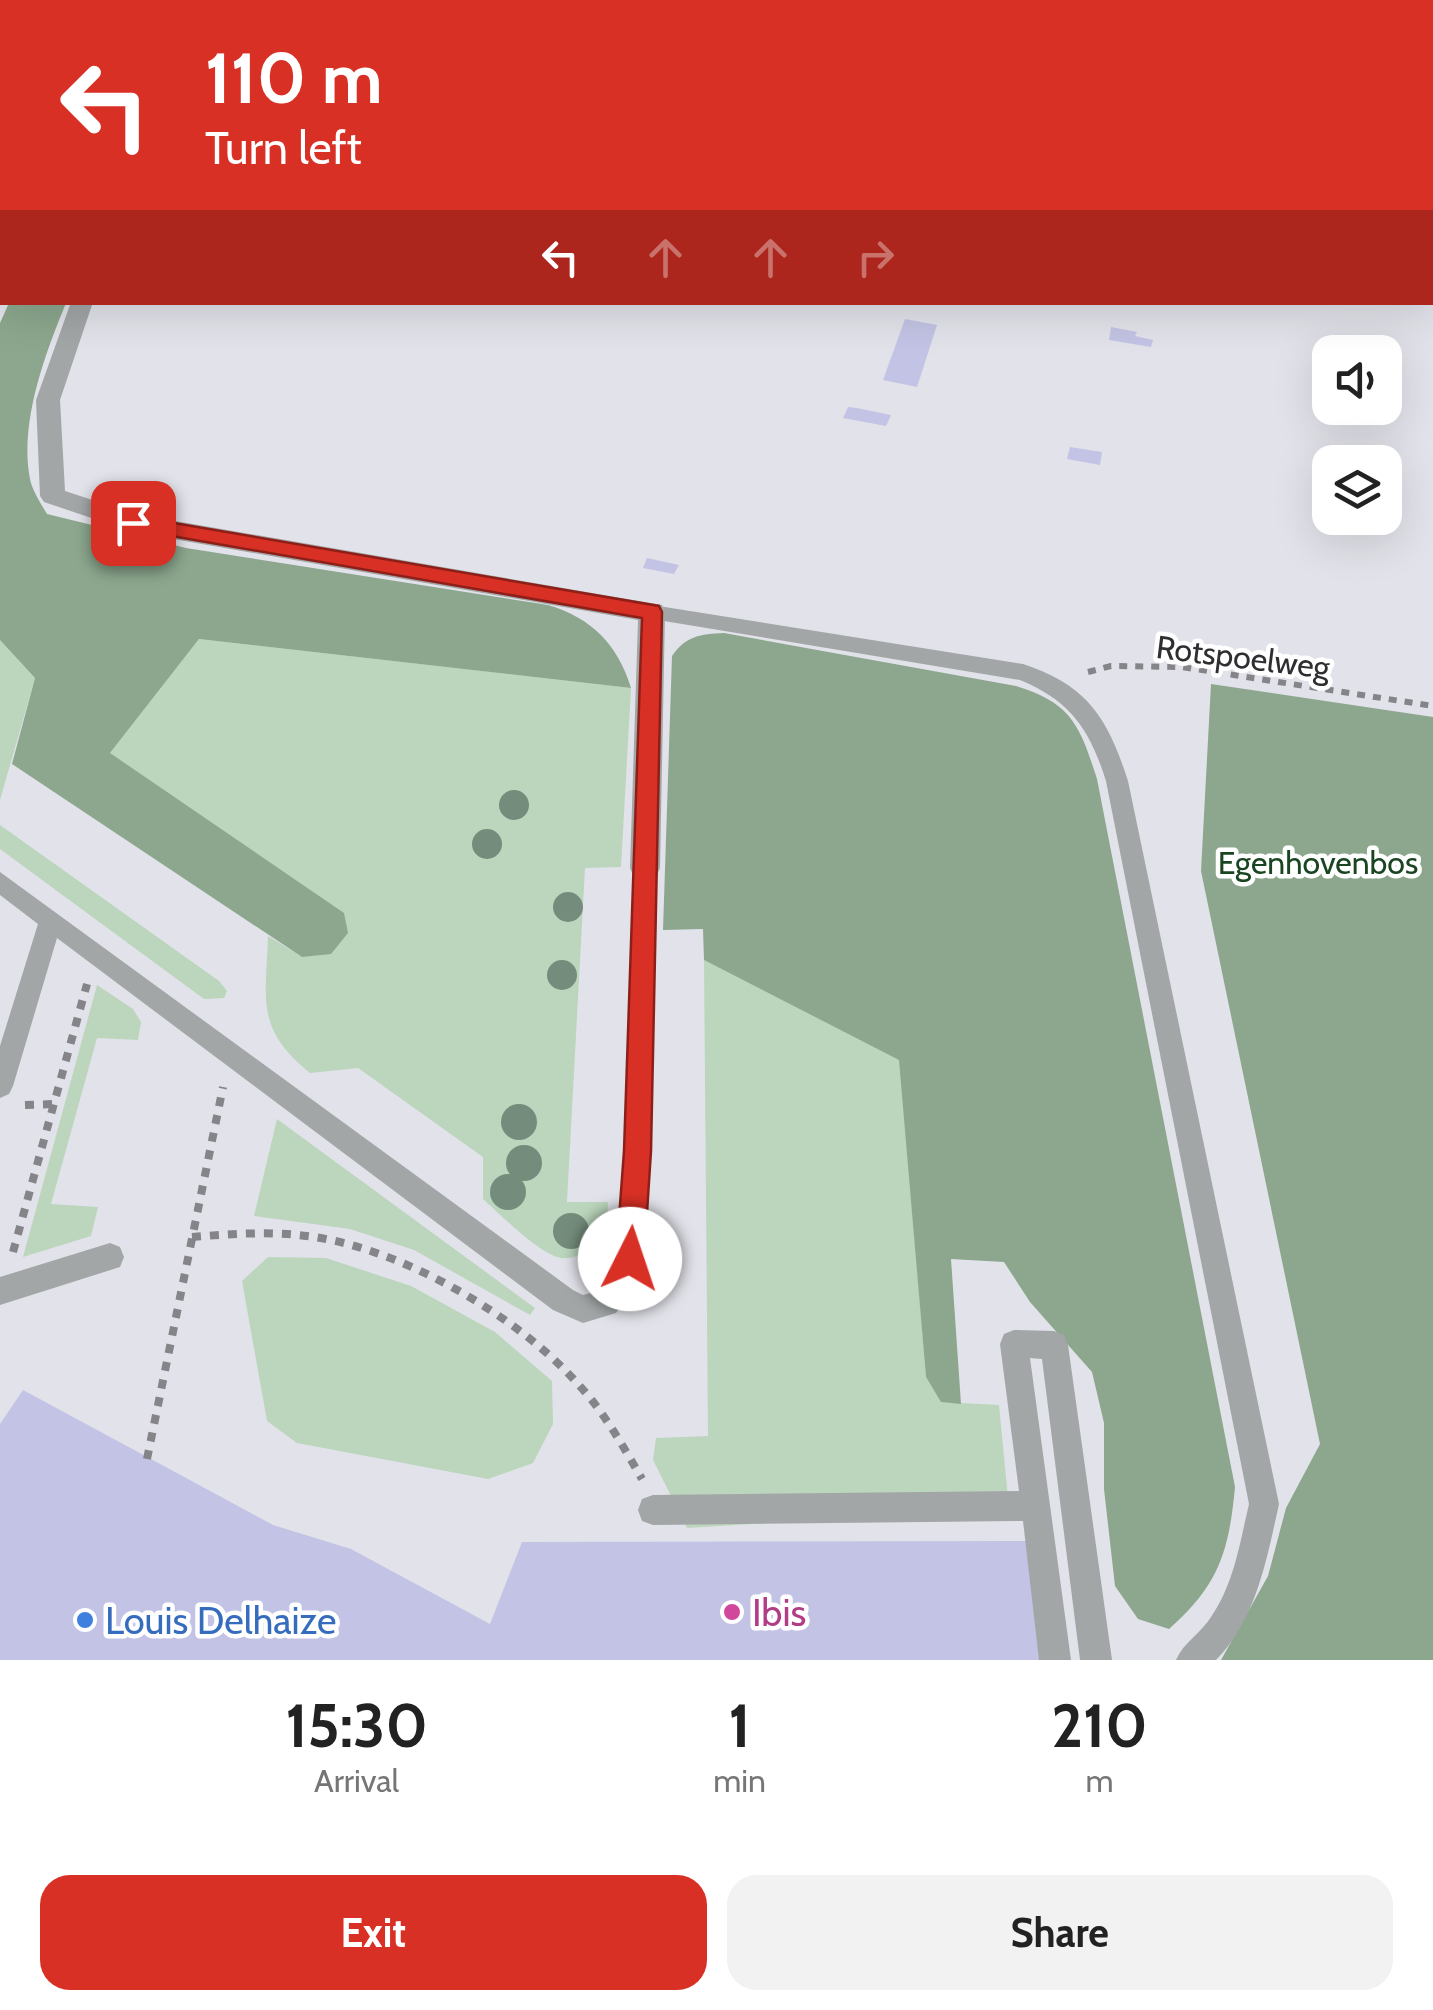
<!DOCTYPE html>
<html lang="en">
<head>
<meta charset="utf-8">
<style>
  body { margin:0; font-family:Cabin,sans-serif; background:#f2f2f2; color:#222; height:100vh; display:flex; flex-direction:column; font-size:38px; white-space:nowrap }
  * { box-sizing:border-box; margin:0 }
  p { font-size:32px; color:#767676 }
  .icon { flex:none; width:55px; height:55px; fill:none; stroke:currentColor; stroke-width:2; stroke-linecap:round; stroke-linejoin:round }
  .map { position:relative; height:1660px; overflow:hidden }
  .side { display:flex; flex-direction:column; background:#fff; flex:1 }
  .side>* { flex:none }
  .guide { position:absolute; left:0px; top:0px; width:1435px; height:305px; box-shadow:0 10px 40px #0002; background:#d93025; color:#fff; overflow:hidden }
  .tools { position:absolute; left:1312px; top:335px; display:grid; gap:20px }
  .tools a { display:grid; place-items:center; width:90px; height:90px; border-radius:20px; background:#fff; box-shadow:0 10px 40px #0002; font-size:50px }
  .pin { position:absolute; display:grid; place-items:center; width:85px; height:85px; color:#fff; margin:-42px; border-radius:20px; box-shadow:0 5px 15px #0006 }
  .me { position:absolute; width:110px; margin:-55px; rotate:4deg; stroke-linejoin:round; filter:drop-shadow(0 0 8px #0008) }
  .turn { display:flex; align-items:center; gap:35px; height:210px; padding:0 40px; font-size:45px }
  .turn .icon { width:130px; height:130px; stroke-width:2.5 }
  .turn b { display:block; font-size:70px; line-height:85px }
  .lanes { display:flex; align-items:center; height:95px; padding:0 40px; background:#0003; justify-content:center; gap:50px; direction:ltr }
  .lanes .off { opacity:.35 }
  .eta { display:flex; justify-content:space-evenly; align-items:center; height:170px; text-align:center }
  .eta b { font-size:60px; font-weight:700; line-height:70px }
  .button { display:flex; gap:20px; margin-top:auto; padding:20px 40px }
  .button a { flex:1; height:115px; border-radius:30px; background:#d93025; color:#fff; font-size:40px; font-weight:700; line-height:115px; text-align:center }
  .button a+a { background:#f2f2f2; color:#222 }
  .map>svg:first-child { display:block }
  .green { fill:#bbd6bd }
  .forest { fill:#8ca78e }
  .building { fill:#c3c3e5 }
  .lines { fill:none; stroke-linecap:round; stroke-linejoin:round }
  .path-far1 { stroke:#848489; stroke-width:6; stroke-dasharray:8 8; stroke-linecap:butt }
  .path { stroke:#848489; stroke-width:8; stroke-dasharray:9 9; stroke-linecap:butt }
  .lane { fill:#a2a6a6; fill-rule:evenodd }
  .street { fill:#a2a6a6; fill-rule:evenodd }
  .highway { fill:#596162; fill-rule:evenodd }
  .tree { fill:#748c7b }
  .route { fill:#d93025; stroke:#8d1f18; stroke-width:2.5 }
  .hotel-dot { fill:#d1479c; stroke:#fff; stroke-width:4 }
  .shop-dot { fill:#3f7fe0; stroke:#fff; stroke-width:4 }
  .labels { text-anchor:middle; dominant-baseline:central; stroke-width:9; stroke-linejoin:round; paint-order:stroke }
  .street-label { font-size:32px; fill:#2f2f32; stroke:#fff }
  .park-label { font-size:32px; fill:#1a4521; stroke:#fff }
  .near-hotel-label { font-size:38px; fill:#b23c85; stroke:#fff; text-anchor:start }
  .near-shop-label { font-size:38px; fill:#366cbe; stroke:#fff; text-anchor:start }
</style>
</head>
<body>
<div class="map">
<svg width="1433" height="1660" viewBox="0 0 1433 1660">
  <rect width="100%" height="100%" fill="#e2e2ea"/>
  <g class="green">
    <path d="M199 639 631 688 621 867 585 868 567 1202H608L607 1225 599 1245C588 1251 573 1260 561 1258 539 1254 500 1214 483 1199V1157L358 1068 310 1073C255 1028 266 1001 268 936L302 957 110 753Z"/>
    <path d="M0 640 35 678 0 800Z"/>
    <path d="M0 825 219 981 227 991 224 998 204 999 0 849Z"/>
    <path d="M704 960 900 1060 926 1377 942 1402 999 1405 1009 1508 687 1528 653 1460 656 1438 708 1436Z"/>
    <path d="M97 985 133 1009 141 1022 138 1040 97 1038 51 1204 98 1207 91 1236 23 1257Z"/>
    <path d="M277 1119 535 1308 530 1315 414 1250 350 1229 254 1216Z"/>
    <path d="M268 1257 326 1258 411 1286 495 1332 552 1381 553 1424 533 1463 488 1479 297 1443 267 1421 242 1281Z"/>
  </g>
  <g class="forest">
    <path d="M9 303H66C45 354 19 423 30 479 32 490 41 504 47 514L186 548 548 605C592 618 618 645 631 688L199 639 110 753 344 913 348 933 331 954 302 957 12 764 35 678 0 640V323Z"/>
    <path d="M724 633 1016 686C1072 703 1080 726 1097 779L1235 1487C1229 1551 1219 1585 1169 1629L1138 1619 1115 1586 1104 1489V1423L1092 1372 1030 1302 1004 1262 951 1259 961 1404 941 1402 926 1377 899 1060 704 960 703 929 663 930 672 656C686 636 700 634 724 633Z"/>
    <path d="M1211 684 1433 717V1660H1221L1268 1576 1286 1508 1320 1444 1201 871Z"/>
  </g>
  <g class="building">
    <path d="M905 319 937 325 917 387 883 380Z"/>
    <path d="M1111 327 1137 332 1135 336 1153 340 1151 347 1109 340Z"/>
    <path d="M848 407 857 408 891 415 886 426 843 418Z"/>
    <path d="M1070 447 1102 452 1100 465 1067 459Z"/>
    <path d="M647 558 679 565 674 574 643 568Z"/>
    <path d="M23 1390 273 1525 351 1549 490 1624 522 1542 1036 1541 1051 1660H0V1424Z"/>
  </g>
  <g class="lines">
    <path class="path-far1" d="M1088 672 1111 666 1182 667 1433 706"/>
    <g class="path">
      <path d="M25 1105 54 1104"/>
      <path d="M192 1237C230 1234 269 1231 307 1236 399 1247 517 1315 578 1384 604 1412 623 1446 642 1479"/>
      <path d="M13 1252 87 984"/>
      <path d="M147 1459 223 1087"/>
    </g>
    <g class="lane">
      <path d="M2 247V261L0 262V248Z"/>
      <path d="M652 605 1023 664C1088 685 1108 719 1128 781L1279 1504C1267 1558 1256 1620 1216 1660H1176C1183 1643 1201 1633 1211 1617 1234 1584 1240 1542 1249 1504L1106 781C1090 730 1071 701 1020 680L652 619 642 612Z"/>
      <path d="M645 858 653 861 656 868 650 1151 644 1259 633 1290 616 1313 583 1323 553 1310 57 938 13 1086 9 1094 0 1098V1046L38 924 0 895V872L573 1290 583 1295 598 1291 616 1259 624 1151 634 868 637 861Z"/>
      <path d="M110 1243 120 1247 124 1257 120 1267 0 1305V1277Z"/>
      <path d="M1014 1330 1054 1331 1064 1335 1068 1345 1112 1660H1080L1042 1359 1030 1358 1071 1660H1039L1023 1521 653 1525 642 1521 638 1510 642 1499 653 1495 1019 1491 1000 1344 1004 1334Z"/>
    </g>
    <g class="street">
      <path d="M1159 0H1183L1184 2H1161Z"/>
      <rect x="1432" y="50" width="1" height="12"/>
      <path d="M71 302H93L60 400 65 491 135 514 662 605 665 612 660 868 656 877 645 881 634 877 630 868 638 620 133 532 44 502 40 496 36 400Z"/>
    </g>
    <path class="highway" d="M2 43V59L0 60V44Z"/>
  </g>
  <g class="tree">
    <circle cx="514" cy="805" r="15"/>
    <circle cx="487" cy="844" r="15"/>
    <circle cx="568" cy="907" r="15"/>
    <circle cx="562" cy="975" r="15"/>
    <circle cx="519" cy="1122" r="18"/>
    <circle cx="524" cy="1163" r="18"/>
    <circle cx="508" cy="1192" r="18"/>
    <circle cx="571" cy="1231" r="18"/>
  </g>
  <path class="route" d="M133 516 659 606 662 612 651 1151 644 1259 640 1268 630 1272 620 1268 616 1259 624 1151 642 618 126 528 123 523Z"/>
  <circle class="hotel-dot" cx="732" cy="1612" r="10"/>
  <circle class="shop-dot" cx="85" cy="1620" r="10"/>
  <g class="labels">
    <g class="street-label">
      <text transform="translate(1243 657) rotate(7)">Rotspoelweg</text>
    </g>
    <g class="park-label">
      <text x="1318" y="862">Egenhovenbos</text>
    </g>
    <g class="near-hotel-label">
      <text x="752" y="1612">Ibis</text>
    </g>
    <g class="near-shop-label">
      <text x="105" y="1620">Louis Delhaize</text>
    </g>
  </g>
</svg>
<div class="tools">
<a><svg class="icon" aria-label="sound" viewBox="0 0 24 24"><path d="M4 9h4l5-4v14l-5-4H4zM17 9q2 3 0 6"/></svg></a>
<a><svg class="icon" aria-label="layers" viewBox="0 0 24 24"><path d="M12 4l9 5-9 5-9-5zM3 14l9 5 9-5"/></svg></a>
</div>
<div class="pin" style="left:133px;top:523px;background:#d93025"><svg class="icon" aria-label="arrive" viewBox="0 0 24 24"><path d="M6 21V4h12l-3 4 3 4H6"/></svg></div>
<svg class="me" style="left:630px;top:1259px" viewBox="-20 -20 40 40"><circle r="19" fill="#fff"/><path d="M0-13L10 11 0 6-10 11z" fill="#d93025"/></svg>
<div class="guide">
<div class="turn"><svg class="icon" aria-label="left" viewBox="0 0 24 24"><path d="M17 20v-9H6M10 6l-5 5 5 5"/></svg><div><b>110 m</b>Turn left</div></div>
<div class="lanes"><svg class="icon" aria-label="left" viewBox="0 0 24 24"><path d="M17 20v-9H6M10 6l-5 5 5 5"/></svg><svg class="icon off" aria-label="ahead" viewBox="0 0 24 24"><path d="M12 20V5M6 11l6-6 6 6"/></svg><svg class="icon off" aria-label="ahead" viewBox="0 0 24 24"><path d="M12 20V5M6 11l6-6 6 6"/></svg><svg class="icon off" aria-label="right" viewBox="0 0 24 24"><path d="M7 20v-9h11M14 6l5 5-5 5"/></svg></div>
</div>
</div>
<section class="side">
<div class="eta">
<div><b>15:30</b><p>Arrival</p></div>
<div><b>1</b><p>min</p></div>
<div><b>210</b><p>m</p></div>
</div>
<div class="button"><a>Exit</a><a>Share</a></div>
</section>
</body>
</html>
